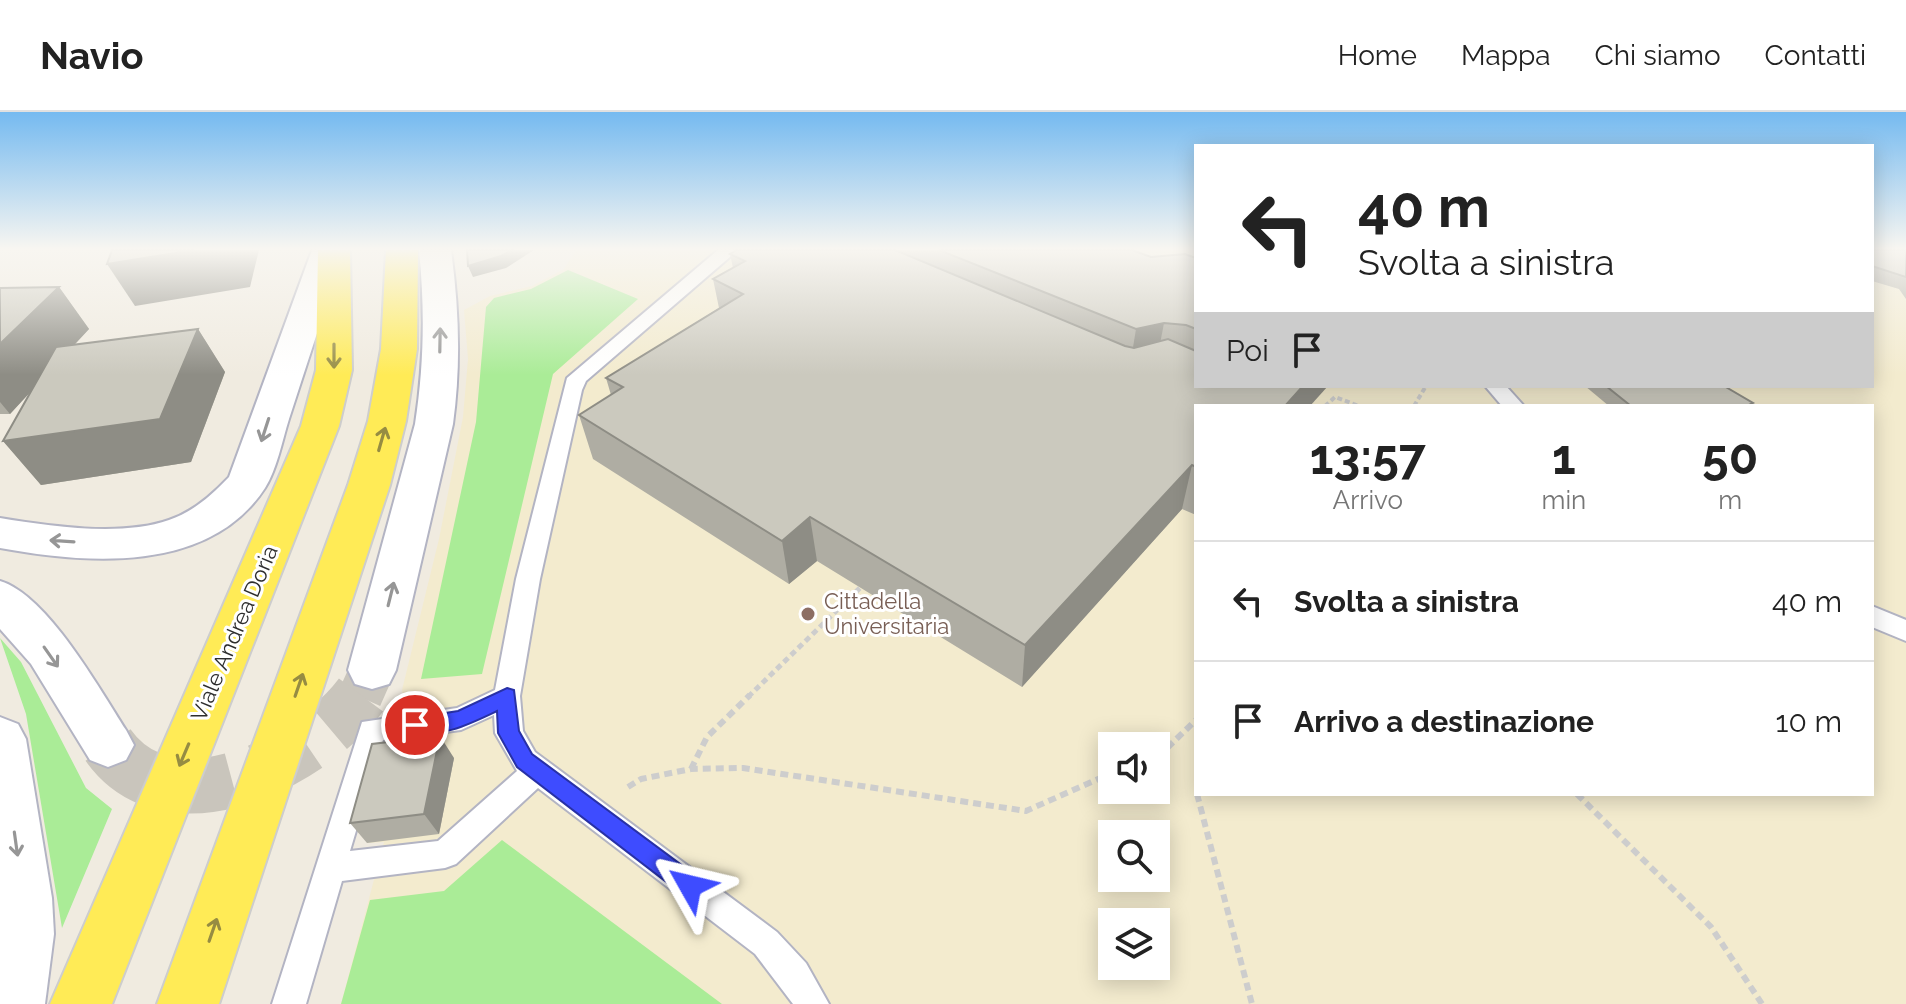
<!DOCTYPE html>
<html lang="it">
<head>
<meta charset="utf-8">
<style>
  body { margin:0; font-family:Raleway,sans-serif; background:#f6f6f6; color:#222; height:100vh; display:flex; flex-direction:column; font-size:30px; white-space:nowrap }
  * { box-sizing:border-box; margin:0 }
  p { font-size:26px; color:#767676 }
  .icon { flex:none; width:44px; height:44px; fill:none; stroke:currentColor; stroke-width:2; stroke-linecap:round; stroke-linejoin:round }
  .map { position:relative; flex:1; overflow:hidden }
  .sheet { position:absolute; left:1194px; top:292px; width:680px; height:392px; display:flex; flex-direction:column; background:#fff; border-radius:0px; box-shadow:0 4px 20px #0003 }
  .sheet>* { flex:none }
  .banner { position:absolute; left:1194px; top:32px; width:680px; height:244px; border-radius:0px; box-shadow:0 4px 20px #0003; background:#fff; color:#222; overflow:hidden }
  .tools { position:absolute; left:1098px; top:620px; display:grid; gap:16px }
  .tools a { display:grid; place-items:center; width:72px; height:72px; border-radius:0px; background:#fff; box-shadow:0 4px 20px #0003; font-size:40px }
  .pin { position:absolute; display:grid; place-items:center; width:68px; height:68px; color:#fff; margin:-34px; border:4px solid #fff; border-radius:50%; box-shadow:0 2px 8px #0007 }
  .me { position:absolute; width:88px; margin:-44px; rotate:307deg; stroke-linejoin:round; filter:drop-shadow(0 0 6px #0008) }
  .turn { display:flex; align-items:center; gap:28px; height:168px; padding:0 32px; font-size:36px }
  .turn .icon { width:104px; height:104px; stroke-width:2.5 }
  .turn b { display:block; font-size:56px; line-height:68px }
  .then { display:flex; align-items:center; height:76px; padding:0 32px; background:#0003; gap:16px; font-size:30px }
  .eta { display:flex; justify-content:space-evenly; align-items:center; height:136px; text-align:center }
  .eta b { font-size:48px; font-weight:700; line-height:56px }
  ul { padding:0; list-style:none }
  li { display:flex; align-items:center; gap:24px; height:120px; padding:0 32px; border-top:2px solid #e0e0e0 }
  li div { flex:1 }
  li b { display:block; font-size:30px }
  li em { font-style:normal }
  header { display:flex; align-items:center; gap:48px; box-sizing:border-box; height:112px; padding:0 40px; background:#fff; border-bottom:2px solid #e0e0e0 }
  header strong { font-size:38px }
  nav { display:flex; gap:44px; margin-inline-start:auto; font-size:28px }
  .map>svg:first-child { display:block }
  .education { fill:#f3ebce; fill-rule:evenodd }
  .green { fill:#aaec97 }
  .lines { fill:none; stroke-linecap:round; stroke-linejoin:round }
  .secondary-tunnel-far1 { stroke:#c9c5bc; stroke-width:44; stroke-dasharray:44 22; stroke-linecap:butt }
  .secondary-tunnel { stroke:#c9c5bc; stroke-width:55; stroke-dasharray:55 28; stroke-linecap:butt }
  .service-casing { stroke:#b3b4c3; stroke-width:4 }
  .secondary-casing { stroke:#b3b4c3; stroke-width:4 }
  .primary-casing { stroke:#cdcdcd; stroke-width:4 }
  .path-far2 { stroke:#cdcdcd; stroke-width:4; stroke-dasharray:5 3; stroke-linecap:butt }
  .path-far1 { stroke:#cdcdcd; stroke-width:5; stroke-dasharray:6 4; stroke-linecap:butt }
  .path { stroke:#cdcdcd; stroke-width:6; stroke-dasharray:8 5; stroke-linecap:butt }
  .service { fill:#fff; fill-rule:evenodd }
  .secondary { fill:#fff; fill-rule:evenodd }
  .primary { fill:#ffeb56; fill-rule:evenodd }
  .wall { fill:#afada3 }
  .shaded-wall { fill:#8e8d85 }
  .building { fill:#cbc9be; stroke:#8e8d85; stroke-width:2 }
  .oneway { stroke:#969696 }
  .oneway2 { stroke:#968c42 }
  .route { fill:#3e4cff; stroke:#2831a6; stroke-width:2 }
  .education-dot { fill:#8d6e63; stroke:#fff; stroke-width:3 }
  .labels { text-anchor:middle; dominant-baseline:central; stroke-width:6; stroke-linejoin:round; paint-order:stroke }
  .education-label { font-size:22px; fill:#785e54; stroke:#fff; text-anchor:start }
  .street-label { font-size:22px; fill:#2e2e2e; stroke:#fff }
</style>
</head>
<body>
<header>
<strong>Navio</strong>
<nav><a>Home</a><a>Mappa</a><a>Chi siamo</a><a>Contatti</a></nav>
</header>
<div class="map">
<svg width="1906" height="892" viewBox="0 0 1906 892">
  <rect width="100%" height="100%" fill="#f0ebe0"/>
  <path class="education" d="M576 138H1196V274H1872V138H1906V892H341L384 730 367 731 407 644 422 587 403 584 402 578 439 427 463 305 468 247 464 198 490 184 532 174 564 157ZM1196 294H1872V682H1196ZM1112 634H1156V678H1112ZM1112 722H1156V766H1112ZM1112 810H1156V854H1112Z"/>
  <g class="green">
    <path d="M568 158 638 187 553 262 482 562 421 567 476 310 486 195 494 186 531 177Z"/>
    <path d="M0 526 21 550 86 676 112 697 62 816 26 602Z"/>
    <path d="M502 728 722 892H341L370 788 444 779Z"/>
  </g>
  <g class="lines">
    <path class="secondary-tunnel-far1" d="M360 585 372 558"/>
    <path class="secondary-tunnel" d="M108 633C170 721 311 650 361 583"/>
    <g class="service-casing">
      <g id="service">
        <path d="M718 138H738L586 269 582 278 540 467 520 584 523 619 535 640 777 820 806 851 829 892H793L755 842 538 676 456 752 445 756 342 769 306 892H272L362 610 457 596 495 578 516 467 567 266ZM494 603 495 621 517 659 438 729 350 739 383 628 461 618Z"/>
        <path d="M1485 274H1506L1524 294H1502Z"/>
        <path d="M1872 494 1906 508V529L1872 515Z"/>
      </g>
    </g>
    <g class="secondary-casing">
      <g id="secondary">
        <path d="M312 138H344C326 195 307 251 289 307 282 329 277 357 265 376 209 462 87 452 0 436V406C49 414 121 425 169 408 193 400 212 383 229 365Z"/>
        <path d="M419 138H451C459 196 461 254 453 312L396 558 389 572 372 577 355 572 348 558 415 312C424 254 425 197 419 138Z"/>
        <path d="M0 469C47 483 99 576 126 618L134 633 126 648 108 655 90 648 31 552 0 517Z"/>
        <path d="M0 605 18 612 26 627 52 786 54 822 45 892H0Z"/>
      </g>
    </g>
    <g class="primary-casing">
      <g id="primary">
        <path d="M318 138H350L352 258 339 314 112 892H50L301 314 316 258Z"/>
        <path d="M386 138H418L417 237 406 309 390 373 219 892H157L348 373 368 309 381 237Z"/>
      </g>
    </g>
    <g class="path-far2">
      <path d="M1325 294 1335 285 1359 294"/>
      <path d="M1414 294 1426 274"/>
    </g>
    <path class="path-far1" d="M748 585 864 472"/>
    <g class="path">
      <path d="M1156 642 1165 638 1196 608"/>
      <path d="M691 657 707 625 750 583"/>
      <path d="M628 675 641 667 691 657 743 656 1026 699 1112 661"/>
      <path d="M1197 682 1252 892"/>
      <path d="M1577 682 1711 815 1762 892"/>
    </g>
    <use href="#service" class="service"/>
    <use href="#secondary" class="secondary"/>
    <use href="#primary" class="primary"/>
  </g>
  <g class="wall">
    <path d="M737 138H1132L1151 145 1196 146V403L1182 397 1022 575 817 449 789 472 593 347 579 303 611 283 606 266 719 196 713 167 733 156 730 142Z"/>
    <path d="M1872 138H1906V187L1899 177 1872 169Z"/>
    <path d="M59 175 89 217 74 233 198 217 225 260 191 350 41 373 3 329 31 279 10 302H0V176Z"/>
    <path d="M1585 274H1724L1751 294H1609Z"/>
    <path d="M454 646 439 722 367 731 350 711Z"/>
  </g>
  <g class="shaded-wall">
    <path d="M194 138H259L250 175 135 194 107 152Z"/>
    <path d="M511 138H534L506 156 473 165 468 154Z"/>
    <path d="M59 175 89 217 10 302 0 290V232Z"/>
    <path d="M1164 211 1156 253 1129 260 1136 217Z"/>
    <path d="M198 217 225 260 191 350 41 373 3 329Z"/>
    <path d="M1303 274H1328L1310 294H1285Z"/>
    <path d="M1192 353 1182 397 1022 575 1025 533Z"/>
    <path d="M810 405 817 449 789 472 782 429Z"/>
    <path d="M440 624 454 646 439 722 424 702Z"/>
  </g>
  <g class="building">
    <path d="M112 138H194L107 152Z"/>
    <path d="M467 138H511L501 144 468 154Z"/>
    <path d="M737 138H895L1125 234 1134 236 1168 227 1196 239V274H1303L1285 294H1196V355L1192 353 1025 533 810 405 782 429 579 303 623 275 606 266 743 182 713 167 745 149 730 142Z"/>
    <path d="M939 138H1132L1151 145 1185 142 1196 146V217L1186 213 1164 211 1136 217Z"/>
    <path d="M1872 138H1906V165L1872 154Z"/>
    <path d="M59 175 0 232V176Z"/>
    <path d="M198 217 160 307 3 329 56 235Z"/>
    <path d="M1606 274H1724L1753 291 1747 294H1631Z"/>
    <path d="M440 624 424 702 350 711 372 632Z"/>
  </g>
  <defs><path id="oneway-shaft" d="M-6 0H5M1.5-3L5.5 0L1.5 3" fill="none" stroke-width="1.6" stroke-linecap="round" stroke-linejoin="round" transform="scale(2)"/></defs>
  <g class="oneway">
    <use href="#oneway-shaft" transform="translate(440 228) rotate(-89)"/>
    <use href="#oneway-shaft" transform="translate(265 318) rotate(108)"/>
    <use href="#oneway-shaft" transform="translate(62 429) rotate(-176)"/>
    <use href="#oneway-shaft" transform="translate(391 482) rotate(-76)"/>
    <use href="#oneway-shaft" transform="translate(51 545) rotate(55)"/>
    <use href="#oneway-shaft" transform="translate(16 732) rotate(82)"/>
  </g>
  <g class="oneway2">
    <use href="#oneway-shaft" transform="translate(334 244) rotate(90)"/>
    <use href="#oneway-shaft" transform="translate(382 327) rotate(-74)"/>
    <use href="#oneway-shaft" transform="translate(299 573) rotate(-71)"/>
    <use href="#oneway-shaft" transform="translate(184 643) rotate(113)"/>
    <use href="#oneway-shaft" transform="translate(213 818) rotate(-71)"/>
  </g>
  <linearGradient id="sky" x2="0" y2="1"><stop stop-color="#75baf0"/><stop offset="0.52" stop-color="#f8f6f1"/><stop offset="1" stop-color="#f8f6f1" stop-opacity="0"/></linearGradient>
  <rect width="1906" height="263" fill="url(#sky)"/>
  <path class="route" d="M507 576 514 578 519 619 532 642 699 766 702 774 699 782 690 785 682 782 517 655 498 621 497 599C472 611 436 629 408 619L405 613 408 607 458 599Z"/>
  <circle class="education-dot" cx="808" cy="502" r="8"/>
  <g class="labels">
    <g class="education-label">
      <text x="824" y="489">Cittadella<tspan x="824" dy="25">Universitaria</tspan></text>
    </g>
    <g class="street-label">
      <text transform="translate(234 521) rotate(-67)">Viale Andrea Doria</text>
    </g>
  </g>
</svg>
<div class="tools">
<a><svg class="icon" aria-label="sound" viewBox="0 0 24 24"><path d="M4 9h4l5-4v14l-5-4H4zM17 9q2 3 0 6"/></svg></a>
<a><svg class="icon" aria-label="search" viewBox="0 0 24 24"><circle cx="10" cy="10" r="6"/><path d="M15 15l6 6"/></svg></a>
<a><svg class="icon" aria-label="layers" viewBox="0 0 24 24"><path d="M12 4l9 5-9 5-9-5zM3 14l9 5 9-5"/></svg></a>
</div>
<div class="pin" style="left:415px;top:613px;background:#d93025"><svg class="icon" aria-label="arrive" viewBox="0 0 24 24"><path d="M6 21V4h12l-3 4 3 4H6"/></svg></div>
<svg class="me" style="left:690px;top:774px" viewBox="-20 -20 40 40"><path d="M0-17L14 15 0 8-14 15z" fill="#3e4cff" stroke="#fff" stroke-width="4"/></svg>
<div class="banner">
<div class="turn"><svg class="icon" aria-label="left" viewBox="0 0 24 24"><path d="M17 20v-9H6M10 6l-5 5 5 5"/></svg><div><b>40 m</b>Svolta a sinistra</div></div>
<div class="then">Poi<svg class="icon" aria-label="arrive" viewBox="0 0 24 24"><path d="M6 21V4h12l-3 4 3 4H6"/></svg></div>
</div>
<section class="sheet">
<div class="eta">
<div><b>13:57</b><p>Arrivo</p></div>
<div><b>1</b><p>min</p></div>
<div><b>50</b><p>m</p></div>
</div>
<ul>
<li><svg class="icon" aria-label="left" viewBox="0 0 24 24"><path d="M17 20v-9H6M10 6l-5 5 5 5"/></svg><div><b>Svolta a sinistra</b></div><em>40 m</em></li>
<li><svg class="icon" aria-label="arrive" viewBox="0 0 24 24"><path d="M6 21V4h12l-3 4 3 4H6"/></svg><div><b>Arrivo a destinazione</b></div><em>10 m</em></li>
</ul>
</section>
</div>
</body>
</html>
